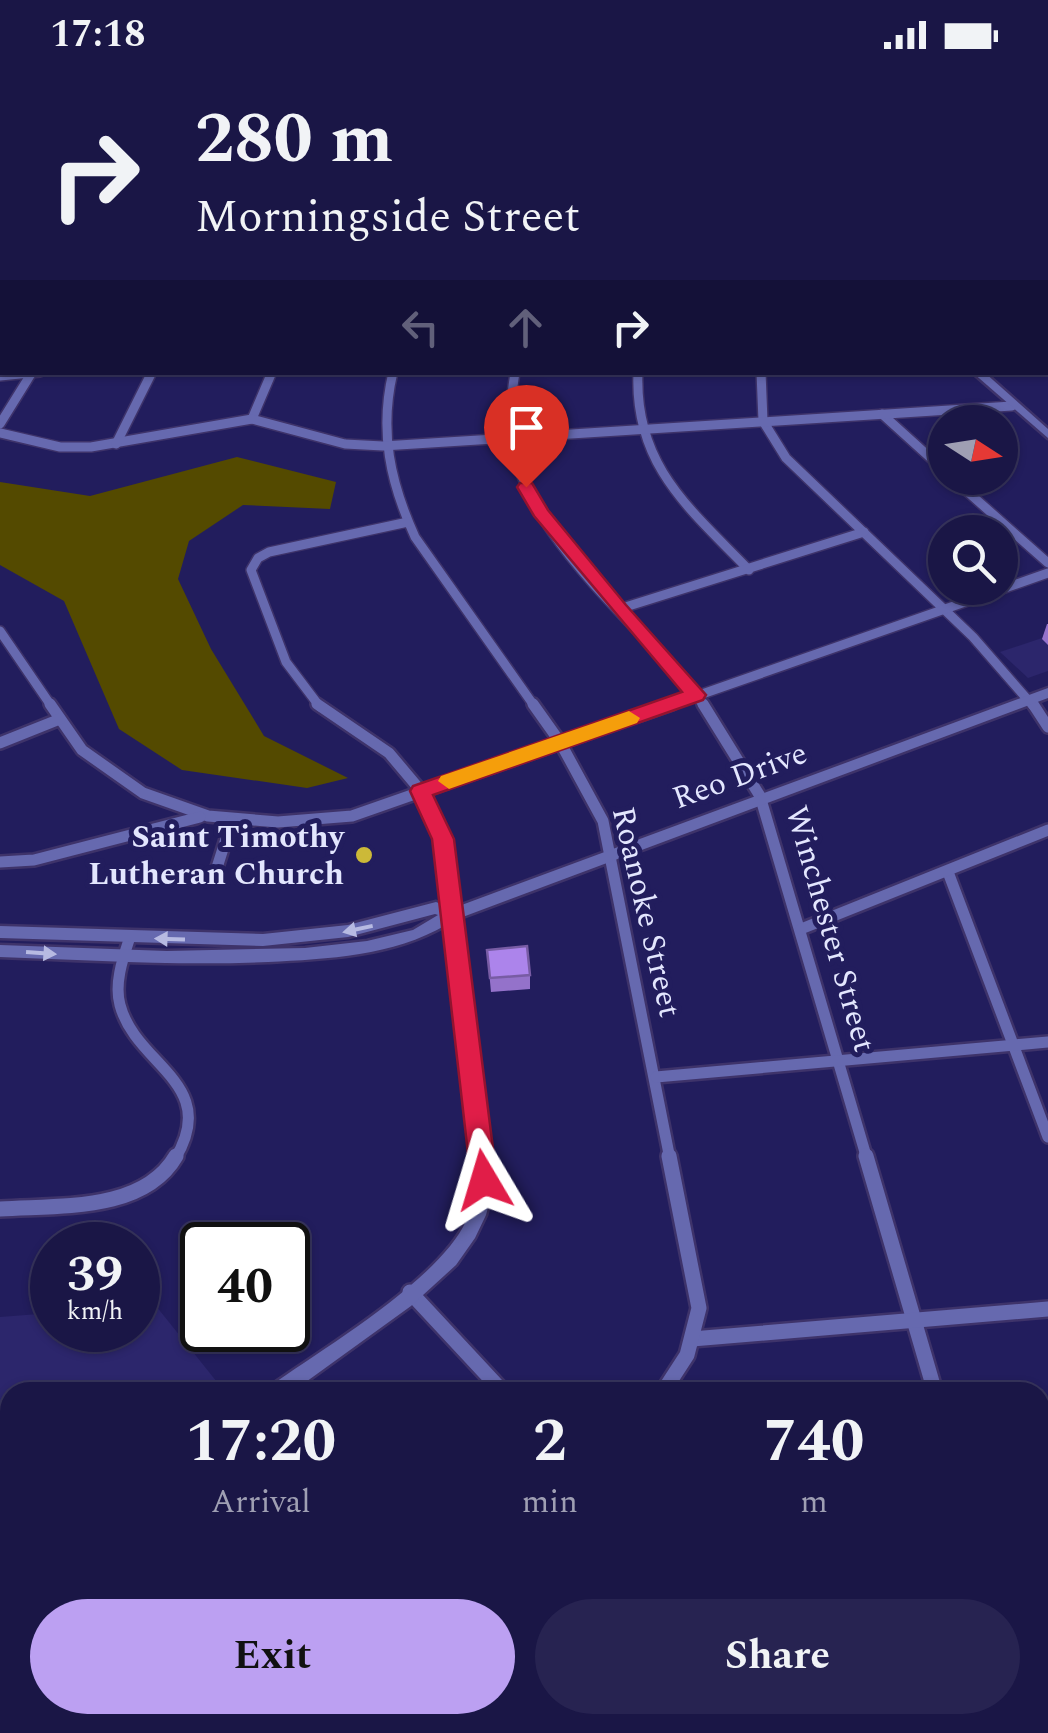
<!DOCTYPE html>
<html lang="en">
<head>
<meta charset="utf-8">
<style>
  body { margin:0; font-family:Spectral,serif; background:#272351; color:#f1f3f6; height:100vh; display:flex; flex-direction:column; font-size:38px; white-space:nowrap }
  * { box-sizing:border-box; margin:0 }
  p { font-size:32px; color:#9f9fb3 }
  .icon { flex:none; width:55px; height:55px; fill:none; stroke:currentColor; stroke-width:2; stroke-linecap:round; stroke-linejoin:round }
  .map { position:relative; flex:1; overflow:hidden }
  .sheet { position:absolute; left:0px; top:1312px; width:1050px; height:352px; display:flex; flex-direction:column; background:#1a1646; border-radius:30px 30px 0 0; box-shadow:0 2px 8px #0004,0 0 0 2px #38355f }
  .sheet>* { flex:none }
  .top-card { position:absolute; left:0px; top:0px; width:1050px; height:305px; box-shadow:0 2px 8px #0004,0 0 0 2px #38355f; background:#1a1646; color:#f1f3f6; overflow:hidden }
  .needle { width:65px; rotate:102deg }
  .controls { position:absolute; left:928px; top:335px; display:grid; gap:20px }
  .controls a { display:grid; place-items:center; width:90px; height:90px; border-radius:50%; background:#1a1646; box-shadow:0 2px 8px #0004,0 0 0 2px #38355f; font-size:50px }
  .speed { position:absolute; left:30px; top:1152px; display:flex; gap:20px; font-size:50px; font-weight:700; text-align:center }
  .speed>* { display:grid; place-content:center; width:130px; height:130px; border-radius:50%; background:#1a1646; box-shadow:0 2px 8px #0004,0 0 0 2px #38355f; line-height:1 }
  .speed small { font-size:25px; font-weight:400 }
  .speed .limit { border:5px solid #111; border-radius:15px; background:#fff; color:#111 }
  .pin { position:absolute; display:grid; place-items:center; width:85px; height:85px; color:#fff; margin:-102px -42px; border-radius:50% 50% 50% 0; rotate:-45deg; box-shadow:0 0 10px #0007 }
  .pin .icon { rotate:45deg }
  .me { position:absolute; width:110px; margin:-55px; rotate:353deg; stroke-linejoin:round; filter:drop-shadow(0 0 8px #0008) }
  .turn { display:flex; align-items:center; gap:35px; height:210px; padding:0 30px; font-size:45px }
  .turn .icon { width:130px; height:130px; stroke-width:2.5 }
  .turn b { display:block; font-size:70px; line-height:85px }
  .lanes { display:flex; align-items:center; height:95px; padding:0 30px; background:#0003; justify-content:center; gap:50px; direction:ltr }
  .lanes .off { opacity:.35 }
  .eta { display:flex; justify-content:space-evenly; align-items:center; height:170px; text-align:center }
  .eta b { font-size:60px; font-weight:700; line-height:70px }
  .cta { display:flex; gap:20px; margin-top:auto; padding:20px 30px }
  .cta a { flex:1; height:115px; border-radius:60px; background:#bca0f2; color:#111; font-size:40px; font-weight:700; line-height:115px; text-align:center }
  .cta a+a { background:#272351; color:#f1f3f6 }
  .status { display:flex; justify-content:space-between; align-items:center; height:70px; padding:0 50px; background:#1a1646; direction:ltr }
  .status svg { height:28px; fill:currentColor }
  .map>svg:first-child { display:block }
  .built { fill:#2c266c }
  .green { fill:#544a00 }
  .lines { fill:none; stroke-linecap:round; stroke-linejoin:round }
  .street-far2-casing { stroke:#3e336a; stroke-width:12 }
  .street-far1-casing { stroke:#3e336a; stroke-width:16 }
  .street-casing { stroke:#3e336a; stroke-width:20 }
  .secondary-casing { stroke:#3e336a; stroke-width:5 }
  .street-far2 { stroke:#6669af; stroke-width:9 }
  .street-far1 { stroke:#6669af; stroke-width:11 }
  .street { stroke:#6669af; stroke-width:15 }
  .secondary { fill:#6669af; fill-rule:evenodd }
  .wall { fill:#9472ca }
  .building { fill:#ac84eb; stroke:#785ca4; stroke-width:2.5 }
  .oneway { fill:#b7bae2 }
  .route { fill:#e11d48; stroke:#92132f; stroke-width:2.5 }
  .slow { fill:#f59e0b }
  .poi-dot { fill:#ccb938; stroke:#221d5d; stroke-width:4 }
  .labels { text-anchor:middle; dominant-baseline:central; stroke-width:10; stroke-linejoin:round; paint-order:stroke }
  .street-label { font-size:32px; fill:#e3e6fe; stroke:#221d5d }
  .poi-label { font-size:32px; font-weight:bold; fill:#e3e6fe; stroke:#221d5d; text-anchor:end }
</style>
</head>
<body>
<div class="status"><b>17:18</b><svg viewBox="0 0 49 12"><path d="M0 12V9h3v3zM5 12V6h3v6zM10 12V3h3v9zM15 12V0h3v12zM26 1h20v11H26zM47 4h2v5h-2z"/></svg></div>
<div class="map">
<svg width="1048" height="1663" viewBox="0 0 1048 1663">
  <rect width="100%" height="100%" fill="#221d5d"/>
  <g class="built">
    <path d="M1048 566V601L1028 608 1000 582Z"/>
    <path d="M156 1236 225 1322H10V1655H55L54 1663H0V1247L52 1243V1260H138V1237Z"/>
  </g>
  <path class="green" d="M237 387 336 412 330 439 243 435 189 471 178 509 211 579 264 666 348 708 307 718 182 700 119 659 64 531 0 495V412L90 426Z"/>
  <g class="lines">
    <g class="street-far2-casing">
      <g id="street-far2">
        <path d="M393 302C379 361 390 412 415 467L535 637"/>
        <path d="M515 302C513 317 510 333 510 348 512 462 642 553 705 637"/>
        <path d="M638 302C634 395 689 438 749 500"/>
        <path d="M761 302 763 351 786 388 973 567 1034 637"/>
        <path d="M0 306 40 302"/>
        <path d="M882 344 945 401"/>
        <path d="M252 349 272 302"/>
        <path d="M0 354 31 304"/>
        <path d="M0 363 60 377H91L252 349 345 374 383 376 1012 336"/>
        <path d="M116 374 152 302"/>
        <path d="M952 408 1048 493"/>
        <path d="M619 539 864 462"/>
        <path d="M0 561 52 637"/>
        <path d="M320 637 286 592 251 500 258 488 269 482 408 452"/>
        <path d="M665 637 1048 503"/>
      </g>
    </g>
    <g class="street-far1-casing">
      <g id="street-far1">
        <path d="M50 634 82 680 143 723 208 746 278 752 352 746 672 634"/>
        <path d="M317 634 389 683 421 721"/>
        <path d="M533 634 560 672 603 751 670 1089"/>
        <path d="M703 634 760 726 867 1089"/>
        <path d="M1033 634 1048 657"/>
        <path d="M0 673 60 649"/>
        <path d="M0 792 34 790 200 747"/>
        <path d="M948 802 1048 1067"/>
        <path d="M214 807 232 750"/>
        <path d="M801 859 1048 760"/>
        <path d="M130 867C123 888 114 913 120 935 136 996 221 1013 175 1089"/>
        <path d="M656 1007 1048 972"/>
      </g>
    </g>
    <g class="street-casing">
      <g id="street">
        <path d="M866 1086 935 1322"/>
        <path d="M0 1139C56 1135 143 1143 176 1086"/>
        <path d="M410 1222 503 1322"/>
        <path d="M692 1269 1048 1239"/>
        <path d="M663 1322 687 1285 699 1238 669 1086"/>
        <path d="M1040 1445 1048 1444"/>
        <path d="M458 1655 467 1663"/>
        <path d="M982 1663 984 1655"/>
      </g>
    </g>
    <g class="secondary-casing">
      <g id="secondary">
        <rect x="215" y="0" width="8" height="2"/>
        <path d="M452 0H460L461 2H453Z"/>
        <path d="M1019 0H1028L1029 2H1021Z"/>
        <path d="M0 52 2 53V57L0 58Z"/>
        <path d="M2 181V187L0 188V182Z"/>
        <path d="M972 302H984L1048 359V368Z"/>
        <path d="M1048 618V628L460 848 492 1097 491 1126 486 1145 475 1168 456 1195 411 1236 292 1322H268L270 1316C324 1278 440 1209 466 1151 474 1134 475 1115 474 1097L446 855C393 886 328 889 268 892 179 896 89 890 0 887V875L167 881 305 878 367 871 413 860 438 845 435 844 348 867 263 876 0 868V856L263 864 348 855 436 832 444 835 436 769 414 721 421 716 428 721 450 769 459 836Z"/>
        <path d="M63 1655H85L84 1663H62Z"/>
      </g>
    </g>
    <use href="#street-far2" class="street-far2"/>
    <use href="#street-far1" class="street-far1"/>
    <use href="#street" class="street"/>
    <use href="#secondary" class="secondary"/>
  </g>
  <g class="wall">
    <path d="M1047 554H1048V575L1042 569Z"/>
    <path d="M487 880 530 905V919L491 922Z"/>
  </g>
  <path class="building" d="M527 876 530 905 490 908 487 880Z"/>
  <defs><path id="oneway-solid" d="M-6-.8H1V-3.2L6.5 0L1 3.2V.8H-6Z" transform="scale(2.5)"/></defs>
  <g class="oneway">
    <use href="#oneway-solid" transform="translate(358 859) rotate(168)"/>
    <use href="#oneway-solid" transform="translate(170 869) rotate(-178)"/>
    <use href="#oneway-solid" transform="translate(41 883) rotate(4)"/>
  </g>
  <path class="route" d="M520 413H532L548 440 626 535 706 625 703 630 433 725 454 769 497 1110 493 1118 484 1121 475 1118 471 1110 432 769 410 721 413 716 682 622 534 446 517 417Z"/>
  <path class="slow" d="M629 641 640 648 637 653 449 719 438 711 441 706Z"/>
  <circle class="poi-dot" cx="364" cy="785" r="10"/>
  <g class="labels">
    <g class="street-label">
      <text transform="translate(740 706) rotate(-20)">Reo Drive</text>
      <text transform="translate(646 842) rotate(77)">Roanoke Street</text>
      <text transform="translate(830 859) rotate(74)">Winchester Street</text>
    </g>
    <g class="poi-label">
      <text x="344" y="767">Saint Timothy<tspan x="344" dy="37">Lutheran Church</tspan></text>
    </g>
  </g>
</svg>
<div class="controls">
<a><svg class="needle" viewBox="-14 -14 28 28"><path d="M0-13l5 13h-10z" fill="#e53935"/><path d="M0 13l5-13h-10z" fill="#9f9fb3"/></svg></a>
<a><svg class="icon" aria-label="search" viewBox="0 0 24 24"><circle cx="10" cy="10" r="6"/><path d="M15 15l6 6"/></svg></a>
</div>
<div class="speed"><div>39<small>km/h</small></div><div class="limit">40</div></div>
<div class="pin" style="left:526px;top:417px;background:#d93025"><svg class="icon" aria-label="arrive" viewBox="0 0 24 24"><path d="M6 21V4h12l-3 4 3 4H6"/></svg></div>
<svg class="me" style="left:484px;top:1110px" viewBox="-20 -20 40 40"><path d="M0-17L14 15 0 8-14 15z" fill="#e11d48" stroke="#fff" stroke-width="4"/></svg>
<div class="top-card">
<div class="turn"><svg class="icon" aria-label="right" viewBox="0 0 24 24"><path d="M7 20v-9h11M14 6l5 5-5 5"/></svg><div><b>280 m</b>Morningside Street</div></div>
<div class="lanes"><svg class="icon off" aria-label="left" viewBox="0 0 24 24"><path d="M17 20v-9H6M10 6l-5 5 5 5"/></svg><svg class="icon off" aria-label="ahead" viewBox="0 0 24 24"><path d="M12 20V5M6 11l6-6 6 6"/></svg><svg class="icon" aria-label="right" viewBox="0 0 24 24"><path d="M7 20v-9h11M14 6l5 5-5 5"/></svg></div>
</div>
<section class="sheet">
<div class="eta">
<div><b>17:20</b><p>Arrival</p></div>
<div><b>2</b><p>min</p></div>
<div><b>740</b><p>m</p></div>
</div>
<div class="cta"><a>Exit</a><a>Share</a></div>
</section>
</div>
</body>
</html>
